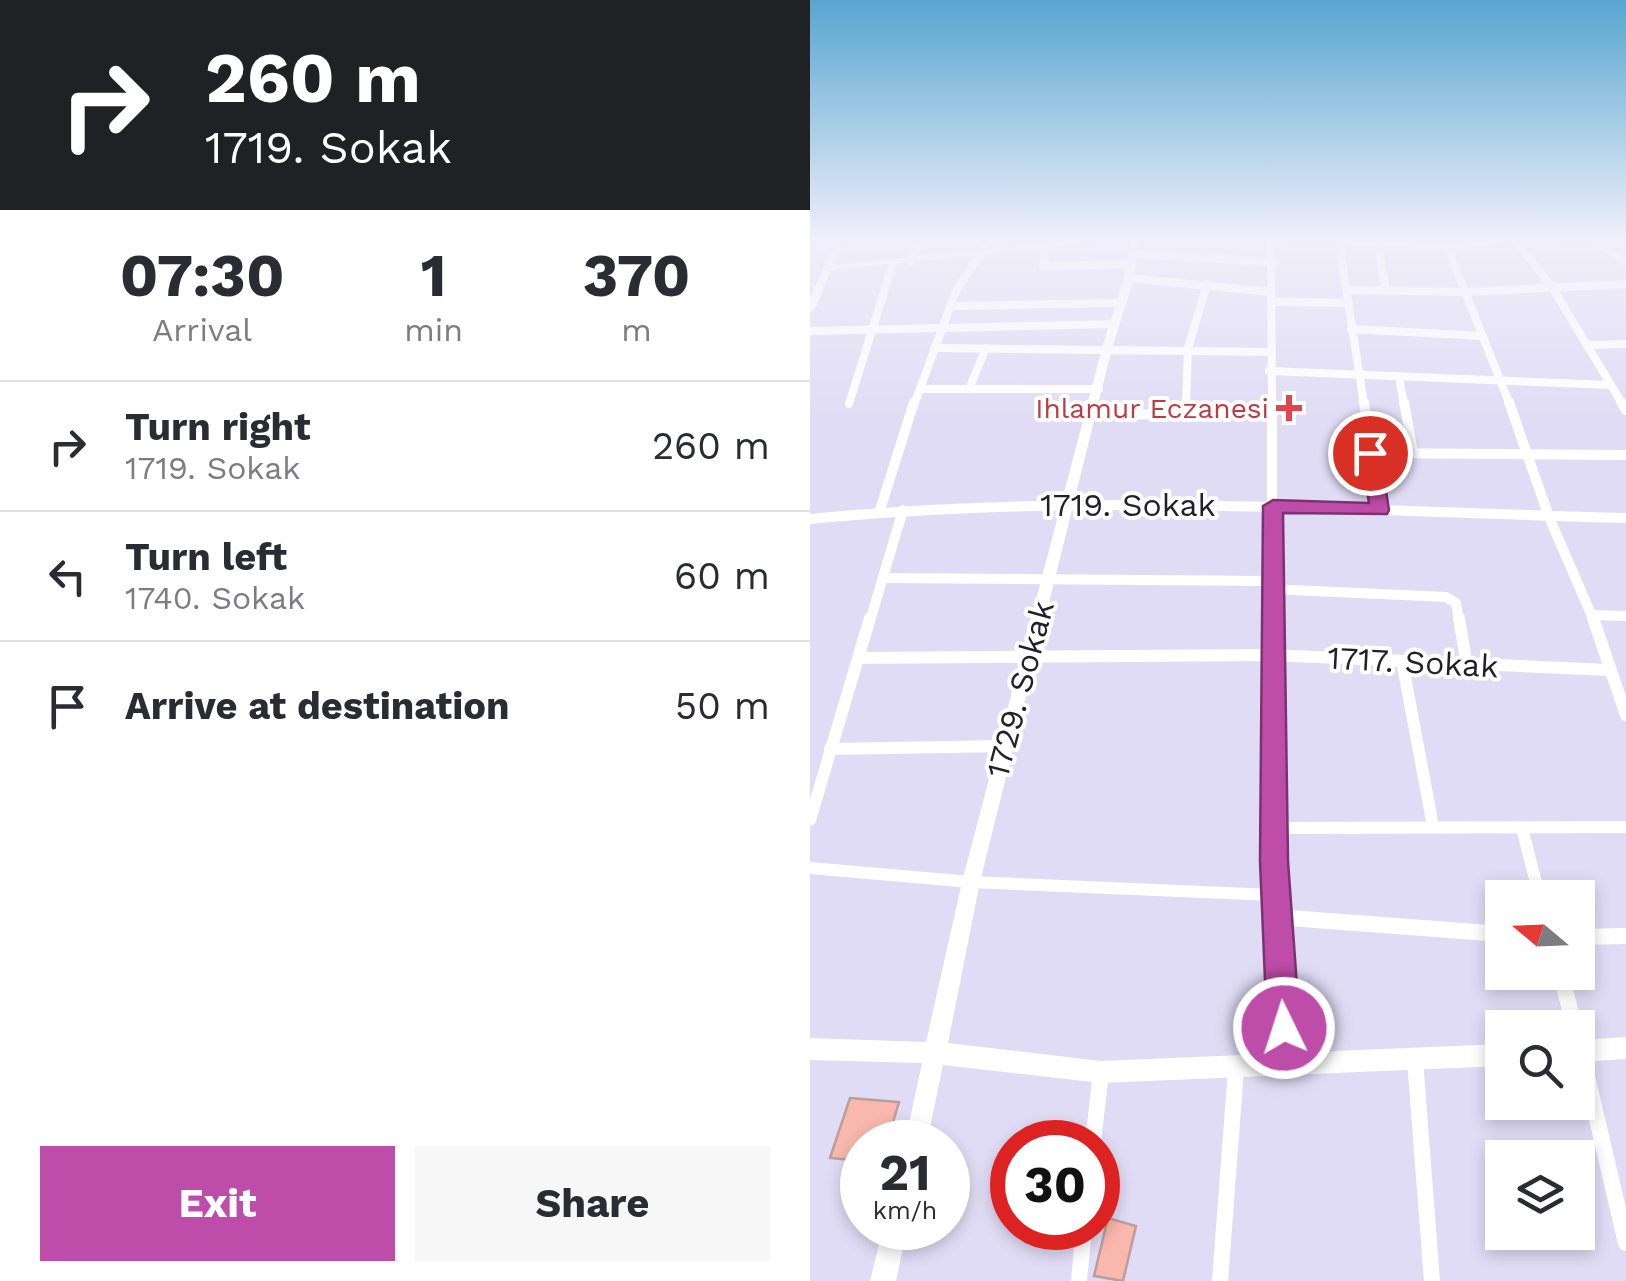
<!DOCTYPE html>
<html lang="en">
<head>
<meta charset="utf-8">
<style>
  body { margin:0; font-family:"Work Sans",sans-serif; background:#f7f7f7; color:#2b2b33; height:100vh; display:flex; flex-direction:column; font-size:38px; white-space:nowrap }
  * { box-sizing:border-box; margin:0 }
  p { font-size:32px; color:#7c7c81 }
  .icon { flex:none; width:55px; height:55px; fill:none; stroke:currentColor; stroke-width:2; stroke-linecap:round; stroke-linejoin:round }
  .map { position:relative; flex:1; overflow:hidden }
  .details { display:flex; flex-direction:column; background:#fff; width:810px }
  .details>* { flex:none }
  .guide { background:#202124; color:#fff; overflow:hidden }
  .needle { width:65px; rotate:289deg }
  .buttons { position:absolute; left:675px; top:880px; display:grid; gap:20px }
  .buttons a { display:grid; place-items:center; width:110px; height:110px; border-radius:0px; background:#fff; box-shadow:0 5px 15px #0003; font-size:50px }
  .speed { position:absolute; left:30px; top:1120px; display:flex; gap:20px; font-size:50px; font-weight:700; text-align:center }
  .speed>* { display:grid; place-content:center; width:130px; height:130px; border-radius:50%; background:#fff; box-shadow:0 5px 15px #0003; line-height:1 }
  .speed small { font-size:25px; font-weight:400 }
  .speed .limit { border:15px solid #d22; background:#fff; color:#111 }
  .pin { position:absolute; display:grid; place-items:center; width:85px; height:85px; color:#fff; margin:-42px; border:5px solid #fff; border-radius:50%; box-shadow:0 2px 10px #0007 }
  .me { position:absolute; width:110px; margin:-55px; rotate:356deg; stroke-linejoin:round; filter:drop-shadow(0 0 8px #0008) }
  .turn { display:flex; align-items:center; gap:35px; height:210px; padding:0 40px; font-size:45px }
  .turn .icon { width:130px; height:130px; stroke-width:2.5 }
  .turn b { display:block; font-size:70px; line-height:85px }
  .eta { display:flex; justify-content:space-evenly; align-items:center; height:170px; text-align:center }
  .eta b { font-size:60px; font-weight:700; line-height:70px }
  .button { display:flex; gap:20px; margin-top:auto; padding:20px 40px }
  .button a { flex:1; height:115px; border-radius:0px; background:#be4da9; color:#fff; font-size:40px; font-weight:700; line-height:115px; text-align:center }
  .button a+a { background:#f7f7f7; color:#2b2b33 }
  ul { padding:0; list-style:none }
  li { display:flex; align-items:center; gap:30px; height:130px; padding:0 40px; border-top:2px solid #e1e1e2 }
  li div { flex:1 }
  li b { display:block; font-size:38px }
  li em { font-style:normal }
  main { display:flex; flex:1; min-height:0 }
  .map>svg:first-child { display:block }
  .building { fill:#f9b7ad; stroke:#ba9e99; stroke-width:2.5 }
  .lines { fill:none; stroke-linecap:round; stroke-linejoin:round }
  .minor-far3 { stroke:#fff; stroke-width:8 }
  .minor-far2 { stroke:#fff; stroke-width:10 }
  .minor-far1 { stroke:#fff; stroke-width:12 }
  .minor { stroke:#fff; stroke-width:16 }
  .tertiary { fill:#fff; fill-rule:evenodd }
  .secondary { fill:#fff; fill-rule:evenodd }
  .route { fill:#be4da9; stroke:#7c326e; stroke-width:2.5 }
  .health-dot { fill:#e0444e; stroke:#fff; stroke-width:4 }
  .labels { text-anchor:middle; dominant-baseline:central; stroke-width:8; stroke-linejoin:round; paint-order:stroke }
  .far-health-label { font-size:28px; fill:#be3a42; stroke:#fff; text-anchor:end }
  .street-label { font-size:32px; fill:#211f28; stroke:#fff }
</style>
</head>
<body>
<main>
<section class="details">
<div class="guide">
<div class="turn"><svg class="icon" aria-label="right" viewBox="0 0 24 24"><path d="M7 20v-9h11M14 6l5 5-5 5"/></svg><div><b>260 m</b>1719. Sokak</div></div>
</div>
<div class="eta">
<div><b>07:30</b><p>Arrival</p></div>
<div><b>1</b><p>min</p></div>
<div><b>370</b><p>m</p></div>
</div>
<ul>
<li><svg class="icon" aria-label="right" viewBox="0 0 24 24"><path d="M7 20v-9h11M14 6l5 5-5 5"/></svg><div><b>Turn right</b><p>1719. Sokak</p></div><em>260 m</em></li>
<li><svg class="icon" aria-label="left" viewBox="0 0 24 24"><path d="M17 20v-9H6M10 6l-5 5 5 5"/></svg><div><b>Turn left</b><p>1740. Sokak</p></div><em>60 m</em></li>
<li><svg class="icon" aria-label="arrive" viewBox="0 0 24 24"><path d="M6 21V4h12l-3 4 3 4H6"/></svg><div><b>Arrive at destination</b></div><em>50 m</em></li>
</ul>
<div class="button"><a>Exit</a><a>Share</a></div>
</section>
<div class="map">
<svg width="816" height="1281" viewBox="0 0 816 1281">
  <rect width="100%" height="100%" fill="#e0dcf5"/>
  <g class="building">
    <path d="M40 1098 89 1102 77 1142H52V1161L20 1158Z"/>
    <path d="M298 1218 326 1226 313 1281 284 1276Z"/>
  </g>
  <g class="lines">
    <g class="minor-far3">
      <path d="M461 240 462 405"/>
      <path d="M705 240 742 287 813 405"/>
      <path d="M785 241 797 240"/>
      <path d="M529 242 554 405"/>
      <path d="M237 244 233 266 322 264"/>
      <path d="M568 244 576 291"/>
      <path d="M637 246 700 405"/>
      <path d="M324 254 464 262"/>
      <path d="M101 261 109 240"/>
      <path d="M319 278 461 292"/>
      <path d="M537 290 656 292 816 284"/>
      <path d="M461 302 539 303"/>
      <path d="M142 306 311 303"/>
      <path d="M541 329 673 336"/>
      <path d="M0 331 304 324"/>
      <path d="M777 345 816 344"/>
      <path d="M124 348 461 352"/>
      <path d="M459 371 799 385"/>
      <path d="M589 377 594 405"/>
      <path d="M111 389H289"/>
      <path d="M159 389 176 348"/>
      <path d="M39 404 83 263"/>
      <path d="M104 405 146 291 179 240"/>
      <path d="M376 405 378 348 397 284"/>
    </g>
    <g class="minor-far2">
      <path d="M462 402V621"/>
      <path d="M554 402 570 510"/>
      <path d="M594 402 603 453"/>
      <path d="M699 402 739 517 784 621"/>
      <path d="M811 402 816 410"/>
      <path d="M376 414V402"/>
      <path d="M283 415 461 413"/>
      <path d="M561 453 816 455"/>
      <path d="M70 510 104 402"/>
      <path d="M0 519C272 492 543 511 816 518"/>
      <path d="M73 578 461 581"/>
      <path d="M460 589 636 597 646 603 649 621"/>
      <path d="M782 615 816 616"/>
      <path d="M60 621 93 510"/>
    </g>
    <g class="minor-far1">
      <path d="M462 618 467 906"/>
      <path d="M649 618 657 666"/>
      <path d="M783 618 816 715"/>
      <path d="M49 658 461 655 798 670"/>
      <path d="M592 661 623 826"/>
      <path d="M20 749 194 746"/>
      <path d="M0 820 60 618"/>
      <path d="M463 828 816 827"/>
      <path d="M712 828 730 898"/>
      <path d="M0 868 161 882 464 895"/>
    </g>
    <g class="minor">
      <path d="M467 904 476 1064"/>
      <path d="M466 917 692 934"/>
      <path d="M768 937 816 936"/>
      <path d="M750 972 765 1028"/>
      <path d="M768 1038 816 1243"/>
      <path d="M605 1060 622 1281"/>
      <path d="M283 1142 291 1072"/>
      <path d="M269 1281 274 1228"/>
      <path d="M410 1281 426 1069"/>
    </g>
    <g class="tertiary">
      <path d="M26 240H34L24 265 262 240H286L282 243 21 270 5 309 0 312V298Z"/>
      <path d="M321 240H329L324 278 302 348 170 882 138 1043 291 1061 692 1044V1066L291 1083 133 1065 117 1142H95L112 1063 0 1060V1038L116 1042 152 882 292 348 314 278Z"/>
      <path d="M482 240 637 243 715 240 711 243 637 249 486 243Z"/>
      <path d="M749 240H788L789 241 785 244 753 243Z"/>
      <path d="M816 1037V1059L768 1062V1040Z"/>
      <path d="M73 1228H97L86 1281H60Z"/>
    </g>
    <path class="secondary" d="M781 240H789L816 259V267L782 243Z"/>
  </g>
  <linearGradient id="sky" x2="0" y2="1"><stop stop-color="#57a6d0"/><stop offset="0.57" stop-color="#f1effa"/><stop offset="1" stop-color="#f1effa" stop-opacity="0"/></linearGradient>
  <rect width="816" height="419" fill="url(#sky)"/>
  <path class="route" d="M560 447 570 453 579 510 577 514 473 513 478 861 490 1028 485 1040 474 1044 462 1040 457 1028 450 861 453 506 463 500 559 503 551 453Z"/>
  <path class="health-dot" d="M474 393h10v10h10v10h-10v10h-10v-10h-10v-10h10z"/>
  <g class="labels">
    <g class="far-health-label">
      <text x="459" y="408">Ihlamur Eczanesi</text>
    </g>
    <g class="street-label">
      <text x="318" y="505">1719. Sokak</text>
      <text transform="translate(603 662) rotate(3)">1717. Sokak</text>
      <text transform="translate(210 689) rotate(-75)">1729. Sokak</text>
    </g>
  </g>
</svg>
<div class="buttons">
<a><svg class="needle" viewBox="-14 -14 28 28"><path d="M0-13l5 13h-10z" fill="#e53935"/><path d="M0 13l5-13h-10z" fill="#7c7c81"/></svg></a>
<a><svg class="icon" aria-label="search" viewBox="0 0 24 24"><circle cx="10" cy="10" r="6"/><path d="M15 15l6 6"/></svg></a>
<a><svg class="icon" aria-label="layers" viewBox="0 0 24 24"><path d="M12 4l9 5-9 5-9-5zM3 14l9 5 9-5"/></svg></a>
</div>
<div class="speed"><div>21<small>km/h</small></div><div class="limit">30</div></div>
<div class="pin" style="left:560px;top:453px;background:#d93025"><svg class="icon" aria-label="arrive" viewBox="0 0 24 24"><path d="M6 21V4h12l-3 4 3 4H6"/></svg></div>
<svg class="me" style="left:474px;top:1028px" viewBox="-20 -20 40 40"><circle r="17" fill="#be4da9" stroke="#fff" stroke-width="3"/><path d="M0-11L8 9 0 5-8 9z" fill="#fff"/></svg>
</div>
</main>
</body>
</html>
